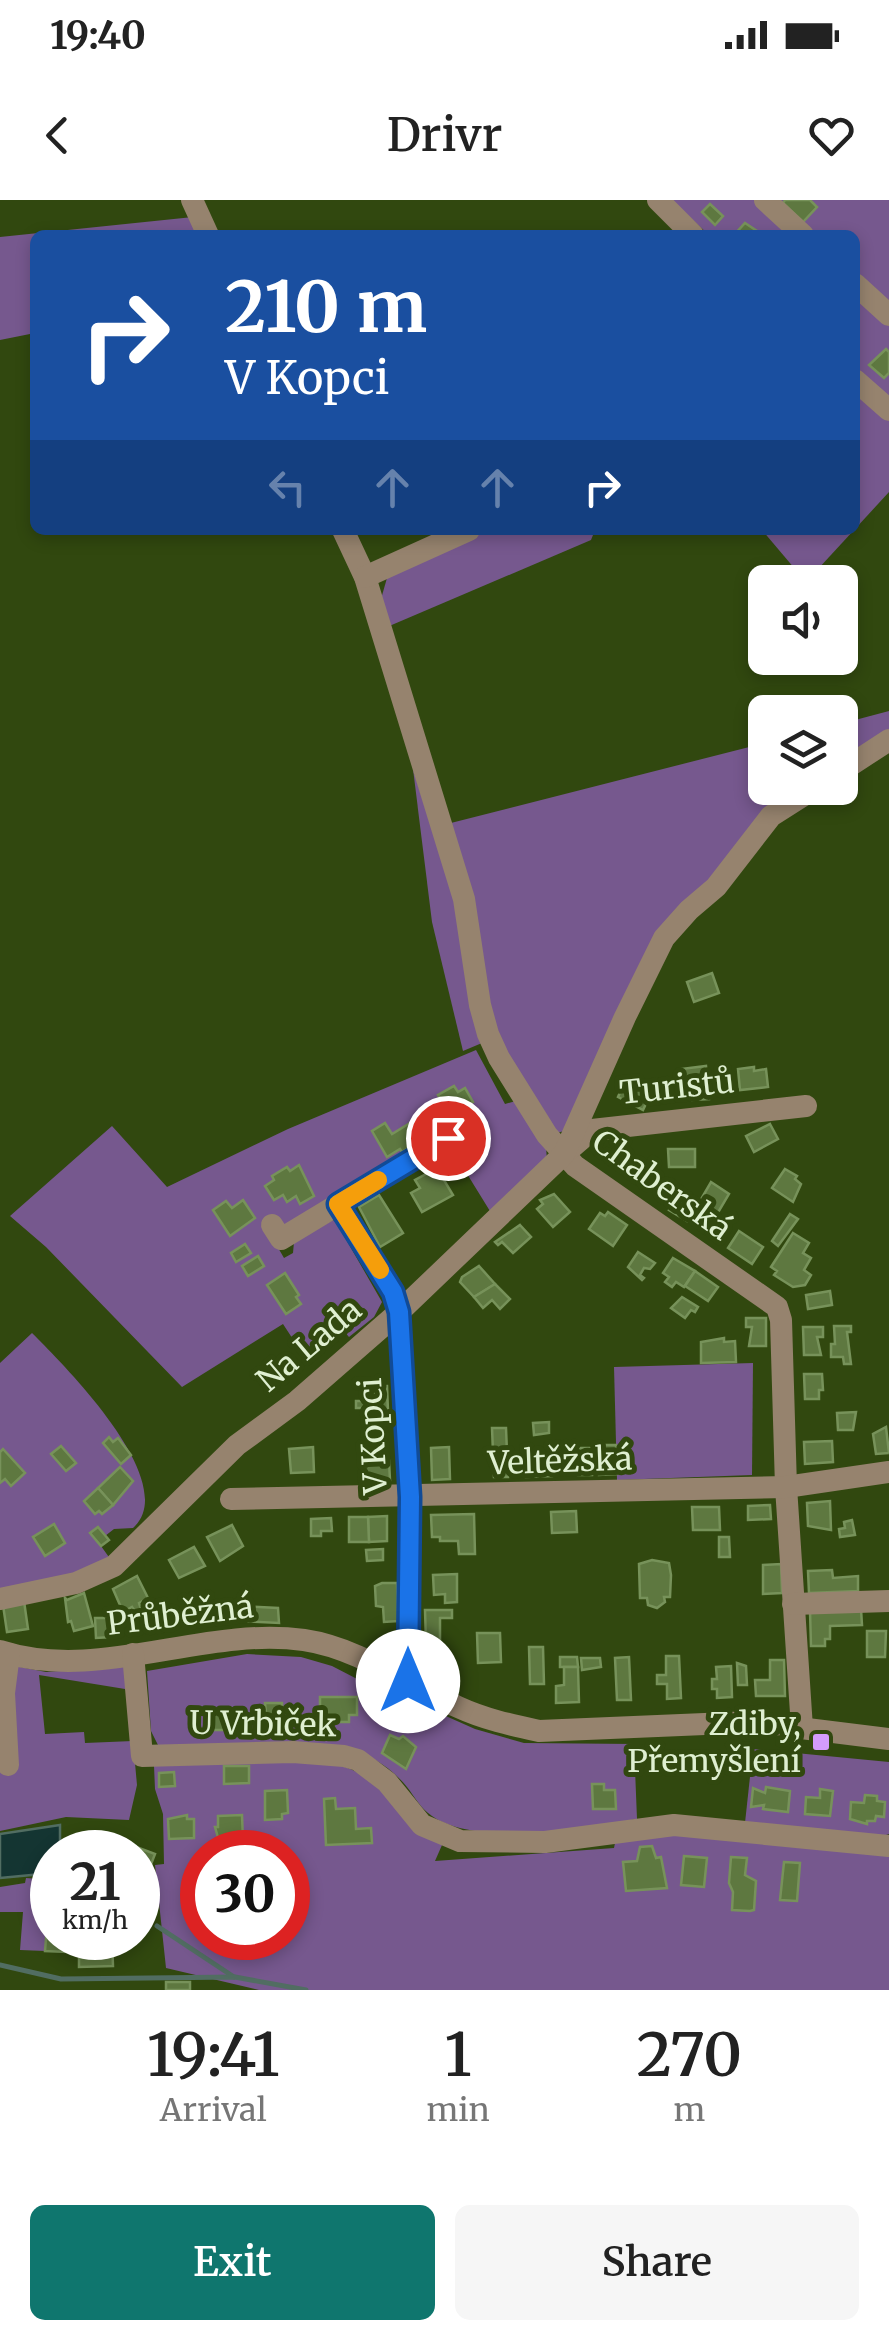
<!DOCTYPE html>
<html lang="en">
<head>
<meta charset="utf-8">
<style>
  body { margin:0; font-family:Merriweather,serif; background:#f6f6f6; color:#222; height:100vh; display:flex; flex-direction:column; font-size:38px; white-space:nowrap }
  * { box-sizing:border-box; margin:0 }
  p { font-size:32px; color:#767676 }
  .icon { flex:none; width:55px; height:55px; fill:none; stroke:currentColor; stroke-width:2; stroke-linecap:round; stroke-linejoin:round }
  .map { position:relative; height:1790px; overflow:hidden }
  .panel { display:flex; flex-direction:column; background:#fff; flex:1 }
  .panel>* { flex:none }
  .guide { position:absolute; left:30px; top:30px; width:830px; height:305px; border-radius:15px; box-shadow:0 5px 15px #0003; background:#1a4fa0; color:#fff; overflow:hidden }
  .buttons { position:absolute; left:748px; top:365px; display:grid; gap:20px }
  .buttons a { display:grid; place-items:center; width:110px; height:110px; border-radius:15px; background:#fff; box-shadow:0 5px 15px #0003; font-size:50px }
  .speed { position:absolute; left:30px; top:1630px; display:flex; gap:20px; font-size:50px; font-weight:700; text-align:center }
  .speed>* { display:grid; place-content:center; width:130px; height:130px; border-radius:50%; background:#fff; box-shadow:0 5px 15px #0003; line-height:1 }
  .speed small { font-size:25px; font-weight:400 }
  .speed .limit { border:15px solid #d22; background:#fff; color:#111 }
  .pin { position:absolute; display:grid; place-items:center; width:85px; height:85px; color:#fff; margin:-42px; border:5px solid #fff; border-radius:50%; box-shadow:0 2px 10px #0007 }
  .me { position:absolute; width:110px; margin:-55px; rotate:0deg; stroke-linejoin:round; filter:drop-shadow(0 0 8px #0008) }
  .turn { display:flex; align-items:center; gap:35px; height:210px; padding:0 30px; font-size:45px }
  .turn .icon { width:130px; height:130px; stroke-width:2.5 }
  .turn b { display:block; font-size:70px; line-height:85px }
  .lanes { display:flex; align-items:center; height:95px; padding:0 30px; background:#0003; justify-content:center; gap:50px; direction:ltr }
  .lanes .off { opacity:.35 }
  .eta { display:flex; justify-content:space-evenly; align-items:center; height:170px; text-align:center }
  .eta b { font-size:60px; font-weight:600; line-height:70px }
  .button { display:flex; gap:20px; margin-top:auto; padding:20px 30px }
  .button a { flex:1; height:115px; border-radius:15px; background:#0f766e; color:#fff; font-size:40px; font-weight:600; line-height:115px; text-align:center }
  .button a+a { background:#f6f6f6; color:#222 }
  .status { display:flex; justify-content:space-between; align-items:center; height:70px; padding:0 50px; background:#fff; direction:ltr }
  .status svg { height:28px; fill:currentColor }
  header { display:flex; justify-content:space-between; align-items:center; height:130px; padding:0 30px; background:#fff; font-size:45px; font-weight:600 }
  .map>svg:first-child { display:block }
  .green { fill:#76588e; fill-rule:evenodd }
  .water { fill:#143532; stroke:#516d62; stroke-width:2.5 }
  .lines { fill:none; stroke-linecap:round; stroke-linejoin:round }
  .stream { stroke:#516d62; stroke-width:5 }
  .building { fill:#5e7840; stroke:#77925a; stroke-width:2.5 }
  .minor { stroke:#96836e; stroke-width:22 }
  .route-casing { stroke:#114b97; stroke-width:25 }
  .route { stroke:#1a73e8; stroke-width:18 }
  .slow { stroke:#f59e0b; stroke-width:18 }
  .poi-dot { fill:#d39cfc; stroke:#31480f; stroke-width:4 }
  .labels { text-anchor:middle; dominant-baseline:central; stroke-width:10; stroke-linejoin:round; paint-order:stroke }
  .street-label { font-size:32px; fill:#dfefd1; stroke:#31480f }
  .poi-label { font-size:32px; fill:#dfefd1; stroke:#31480f; text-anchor:end }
</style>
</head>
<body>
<div class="status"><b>19:40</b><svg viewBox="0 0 49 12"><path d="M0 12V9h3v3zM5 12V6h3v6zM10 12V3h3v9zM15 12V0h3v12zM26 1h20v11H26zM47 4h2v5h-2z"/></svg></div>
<header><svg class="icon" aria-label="back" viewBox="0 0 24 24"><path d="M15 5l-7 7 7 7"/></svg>Drivr<svg class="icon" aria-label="heart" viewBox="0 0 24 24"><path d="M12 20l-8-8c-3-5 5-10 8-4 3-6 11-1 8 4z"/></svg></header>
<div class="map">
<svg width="889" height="1790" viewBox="0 0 889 1790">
  <rect width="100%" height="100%" fill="#31480f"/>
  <g class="green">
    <path d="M671 0H760L797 35H709Z"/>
    <path d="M771 0H889V111L855 79V35H808Z"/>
    <path d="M193 17 201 35H35V133L0 140V37Z"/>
    <path d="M855 89 889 121V199L855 168Z"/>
    <path d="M855 187 889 218V292L855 329Z"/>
    <path d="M481 330H595L591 340 387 427 381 399 387 378Z"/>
    <path d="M762 330H854L806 382Z"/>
    <path d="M889 511V533L840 563V524Z"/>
    <path d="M765 543V588H801L741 645 654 743 564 931 557 933 505 862 443 625Z"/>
    <path d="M413 569 457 708 482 843 463 851 432 722Z"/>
    <path d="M476 850 505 904 519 900 546 946 547 961 493 1016 456 956 464 950 453 935 437 931 290 1027H266L284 1058 293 1053 294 1042 333 1020 336 1022 382 1102 374 1117 349 1137 337 1123 302 1153 283 1124 182 1187 46 1047 10 1016 112 926 167 987 288 929Z"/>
    <path d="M32 1133C63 1164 183 1283 133 1328L114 1329 105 1336 98 1327 91 1332 111 1360 87 1371 0 1393V1163Z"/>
    <path d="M753 1163 752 1275 617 1280 614 1167Z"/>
    <path d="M247 1454 301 1457 332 1466 421 1512V1505L475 1529 524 1543 634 1544 637 1619C585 1629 475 1647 432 1616 420 1608 415 1597 407 1587 390 1566 368 1554 343 1545H158L151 1531 147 1471Z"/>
    <path d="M0 1463 46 1472 127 1466 130 1496 125 1489 39 1475 45 1534 84 1532 85 1543 133 1541 137 1585 129 1620 66 1617 0 1631Z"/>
    <path d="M753 1549 889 1562V1634L880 1637 745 1623Z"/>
    <path d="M318 1561C371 1565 406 1611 442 1645L435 1661 614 1648 615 1643 667 1634 889 1655V1790H259L166 1768 155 1665 164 1664 163 1614 155 1589 154 1566ZM202 1652H288V1738H202Z"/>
    <path d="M26 1678 52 1680V1694L42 1695 41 1711 48 1712 45 1751 20 1750 23 1712H0V1687L25 1683Z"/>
  </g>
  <path class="water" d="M60 1625V1652H52V1673L0 1678V1634Z"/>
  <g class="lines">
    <g class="stream">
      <path d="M157 1726 234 1777"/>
      <path d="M0 1765 61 1779 235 1777 306 1790"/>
    </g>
  </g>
  <g class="building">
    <path d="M785 0H810L817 7 803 22 783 3Z"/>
    <path d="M710 4 723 16 715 25 702 12Z"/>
    <path d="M745 23 757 31 753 35 735 34Z"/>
    <path d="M886 149 889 152V173L884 178 869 165Z"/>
    <path d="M712 773 719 793 694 802 687 782Z"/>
    <path d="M706 866 709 899 692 900 691 896H684L681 869Z"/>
    <path d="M754 867V871L766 869 768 887 740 890 738 869Z"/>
    <path d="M626 879 652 891 643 910 618 897Z"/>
    <path d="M454 886 458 892 465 888 473 902 464 907 468 913 462 917 458 911 446 919 439 909 444 905 438 895Z"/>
    <path d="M423 915 432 931 408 944 410 947 402 952 400 949 387 957 372 931 385 923 392 934Z"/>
    <path d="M770 924 778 939 754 952 746 936Z"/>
    <path d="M668 949H695V967H669Z"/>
    <path d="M299 965 314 996 300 1004 296 996 287 1002 283 995 274 1000 265 986 274 980 272 976 287 967 290 971Z"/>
    <path d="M785 969 797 976 795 979 801 984 793 1002 772 988Z"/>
    <path d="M428 973 437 978 441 975 453 995 422 1012 411 993 420 988 415 980Z"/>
    <path d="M711 982 729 994 716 1016 712 1013 707 1022 693 1013Z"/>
    <path d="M554 994 570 1012 553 1027 537 1009 543 1004 540 1000Z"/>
    <path d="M379 995 403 1033 380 1047 359 1007Z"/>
    <path d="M676 998 694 1009 687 1021 669 1010Z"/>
    <path d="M243 1000 255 1018 230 1036 213 1010 226 1001 232 1008Z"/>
    <path d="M608 1012 627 1025 613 1046 589 1029 600 1013 605 1016Z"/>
    <path d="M790 1014 798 1019 778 1046 772 1041Z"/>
    <path d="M520 1025 531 1037 513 1053 502 1042 498 1045 495 1042Z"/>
    <path d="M739 1031 763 1047 752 1064 728 1048Z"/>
    <path d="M793 1033 809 1043 803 1053 811 1058 804 1070 811 1075 805 1085 793 1087 774 1075 777 1071 771 1067Z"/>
    <path d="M245 1044 251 1053 236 1062 231 1053Z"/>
    <path d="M638 1052 655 1063 650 1069 644 1068 640 1075 644 1078 642 1080 628 1067Z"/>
    <path d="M258 1056 264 1066 248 1076 242 1066Z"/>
    <path d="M673 1058 695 1071 684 1087 676 1082 672 1087 665 1082 669 1077 663 1073Z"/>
    <path d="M479 1066 495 1084 474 1097 460 1082 462 1077Z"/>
    <path d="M695 1071 718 1087 708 1101 685 1086Z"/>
    <path d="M285 1073 299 1095 296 1097 301 1104 286 1114 267 1085Z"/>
    <path d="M495 1084 510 1099 500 1109 492 1100 483 1108 474 1097Z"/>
    <path d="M830 1091 832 1105 808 1109 806 1095Z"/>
    <path d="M682 1097 698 1107 695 1112 691 1110 685 1118 671 1108Z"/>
    <path d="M746 1118H766V1146H749L752 1127H746Z"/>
    <path d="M834 1126H851V1132H847L851 1164H844L843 1157H831V1144H835Z"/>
    <path d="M803 1127H823V1137H817L821 1155H804Z"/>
    <path d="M724 1138V1142L735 1141 736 1162 701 1163V1142Z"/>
    <path d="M804 1174H822L823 1190H819V1199H805Z"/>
    <path d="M387 1186 388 1211 363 1212V1208H356V1201H362V1187Z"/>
    <path d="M856 1212 853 1230H838L837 1213Z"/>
    <path d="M549 1222V1233L534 1235 533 1223Z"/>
    <path d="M886 1227 889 1253 876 1254 873 1234Z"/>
    <path d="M492 1228H506L508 1277H494Z"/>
    <path d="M109 1237 113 1242 118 1238 131 1255 121 1264 103 1243Z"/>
    <path d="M832 1241 833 1262 805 1264 804 1242Z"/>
    <path d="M598 1245H616L617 1274 599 1275Z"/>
    <path d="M61 1246 76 1263 66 1271 51 1254Z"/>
    <path d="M313 1247 314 1272 291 1273 289 1249Z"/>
    <path d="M449 1247 450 1279 432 1280 431 1248Z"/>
    <path d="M577 1248H591L592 1275H578Z"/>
    <path d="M3 1249 25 1273 11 1286 5 1279 0 1283V1252Z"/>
    <path d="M526 1255H552V1276L526 1277Z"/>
    <path d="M389 1261 390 1280H362L361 1266Z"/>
    <path d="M120 1267 133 1281 113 1305 98 1288Z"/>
    <path d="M98 1288 113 1305 102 1314 99 1311 95 1314 84 1301Z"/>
    <path d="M830 1301 831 1330 808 1326 807 1303Z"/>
    <path d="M770 1305 771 1319 748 1320V1306Z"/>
    <path d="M692 1307H719L720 1330H693Z"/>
    <path d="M576 1311 577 1332 552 1333 551 1312Z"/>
    <path d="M474 1314 475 1354H459L458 1341H440V1337H432L431 1315Z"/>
    <path d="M387 1316V1341L369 1342 368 1317Z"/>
    <path d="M349 1317H368L369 1342H349Z"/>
    <path d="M331 1318 332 1331H321V1336H311V1319Z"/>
    <path d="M852 1320 855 1335 840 1337 839 1329 845 1328 844 1322Z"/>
    <path d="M54 1324 65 1343 45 1356 33 1337Z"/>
    <path d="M232 1325 243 1346 220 1361 207 1337Z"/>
    <path d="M98 1327 109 1340 101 1346 90 1333Z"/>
    <path d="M719 1337H729L730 1357H719Z"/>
    <path d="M194 1347 205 1366 179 1378 169 1360Z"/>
    <path d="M383 1349V1360L367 1361 366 1350Z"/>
    <path d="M652 1360 669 1363 671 1375 670 1397H664L665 1402 657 1408 648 1405 647 1398H640L639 1364Z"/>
    <path d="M781 1364 782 1393 763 1394V1365Z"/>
    <path d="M832 1370 833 1378 858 1376V1391L809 1393 808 1371Z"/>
    <path d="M457 1374V1402L445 1403V1394L434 1395 433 1375Z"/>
    <path d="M137 1376 148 1398 139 1403 142 1412 136 1413 132 1407 123 1412 113 1389Z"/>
    <path d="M382 1383H397L398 1421 384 1422 383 1407 376 1406 375 1386Z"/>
    <path d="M84 1393 93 1426 74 1431 71 1421 68 1422 65 1398 67 1400Z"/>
    <path d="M24 1401 28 1429 7 1432 3 1405Z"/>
    <path d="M240 1406 278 1408 279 1423 240 1421Z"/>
    <path d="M861 1409 862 1425 830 1426V1439H825V1446H811L810 1411Z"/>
    <path d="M425 1410H452V1418H440V1442L426 1443Z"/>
    <path d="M95 1418H111L112 1437 96 1438Z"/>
    <path d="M867 1431H886L885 1457H867Z"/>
    <path d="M477 1433H500L501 1462 478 1463Z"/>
    <path d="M529 1447H543L544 1484H530Z"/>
    <path d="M666 1456H679L681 1498 667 1499V1484H657V1475H666Z"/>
    <path d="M560 1457H577L578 1467H560Z"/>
    <path d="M629 1457 631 1500H617L615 1458Z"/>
    <path d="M581 1458H600L601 1467 582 1470Z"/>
    <path d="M770 1460H784L785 1496H756L755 1480H770Z"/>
    <path d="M737 1463 746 1466 747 1485H738Z"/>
    <path d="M731 1466 732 1497 717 1498V1489H712V1479H717L716 1467Z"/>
    <path d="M564 1467H578L579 1502 556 1503V1486L564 1485Z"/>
    <path d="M320 1497H357V1515H349V1522H329V1516L320 1517Z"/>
    <path d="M265 1503H282L283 1532 260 1535 259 1517 266 1514Z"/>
    <path d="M242 1509V1530H208V1515L216 1514V1510Z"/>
    <path d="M390 1535 399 1539 403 1536 416 1547 406 1569 382 1553Z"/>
    <path d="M224 1566H249V1583L224 1584Z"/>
    <path d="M174 1572 175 1586 159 1587V1573Z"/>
    <path d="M592 1584H604V1590H615L616 1609H593Z"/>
    <path d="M766 1587 790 1591 788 1612 763 1609 764 1605 751 1607 753 1588 765 1593Z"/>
    <path d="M820 1589 833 1591 830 1616 805 1614 806 1597 820 1598Z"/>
    <path d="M287 1590 288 1613 282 1614V1619L265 1620V1591Z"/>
    <path d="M865 1595 877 1596V1601L885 1602 884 1617 876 1616 875 1621H867V1624L850 1619 851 1602 864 1603Z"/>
    <path d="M335 1598 336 1609 355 1608 356 1629 371 1628 372 1643 326 1645 324 1599Z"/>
    <path d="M187 1615V1619H194V1638L169 1639 168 1619Z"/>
    <path d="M242 1615 243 1641H219L215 1627H218V1616Z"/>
    <path d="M92 1639 110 1643 109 1652H90Z"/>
    <path d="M131 1645 155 1654 140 1693 138 1692V1652H128Z"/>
    <path d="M652 1646 656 1658 661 1657 667 1688 626 1691 623 1662 637 1661 640 1647Z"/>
    <path d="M684 1656 707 1658 704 1687 681 1685Z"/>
    <path d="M731 1657 747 1658 745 1675 756 1681 754 1710 750 1711 732 1710 733 1692 729 1683Z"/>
    <path d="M784 1662 800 1663 797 1701 780 1700Z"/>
    <path d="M49 1694H52V1714L41 1712 42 1695Z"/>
    <path d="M48 1714H52V1738H69L67 1752 45 1751Z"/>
    <path d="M79 1738H112L113 1766 79 1767Z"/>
    <rect x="166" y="1782" width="24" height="8"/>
  </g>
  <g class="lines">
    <g class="minor">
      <path d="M192 0 208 35"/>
      <path d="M658 0 693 35"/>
      <path d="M765 0 803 35"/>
      <path d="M855 84 889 115"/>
      <path d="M855 180 889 210"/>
      <path d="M343 330 365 377 464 699 480 805 488 834 499 858 547 935 575 966 777 1107 781 1120 786 1287 802 1528"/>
      <path d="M365 377 469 330"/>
      <path d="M840 572 889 540"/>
      <path d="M570 949 592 930 806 906"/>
      <path d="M338 1004 393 1092 399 1112 410 1297 409 1481"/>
      <path d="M272 1025 281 1039 448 938 440 924"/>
      <path d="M231 1299 786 1287 889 1272"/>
      <path d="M0 1399 76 1383 114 1366 237 1245 297 1201 399 1112 564 954 625 817 664 738 689 710 716 687 771 616 815 588"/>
      <path d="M793 1404 889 1401"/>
      <path d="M0 1451C99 1483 203 1426 304 1440 359 1448 408 1485 458 1507 484 1519 511 1525 539 1531L752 1522 889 1539"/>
      <path d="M133 1454 142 1556 293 1552 344 1556 358 1560 387 1582 422 1625 460 1641 545 1642 674 1625 889 1646"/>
      <path d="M8 1565 4 1493 9 1454"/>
    </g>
  </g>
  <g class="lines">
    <g class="route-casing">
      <path id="route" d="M408 1481 410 1297 399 1112 393 1092 338 1004 448 938"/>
    </g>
    <use href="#route" class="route"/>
    <path class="slow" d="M378 980 338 1004 380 1070"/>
  </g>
  <rect class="poi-dot" x="811" y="1532" width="20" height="20" rx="5"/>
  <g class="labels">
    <g class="street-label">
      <text transform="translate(677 887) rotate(-6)">Turistů</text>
      <text transform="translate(662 985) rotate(36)">Chaberská</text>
      <text transform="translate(309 1145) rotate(-40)">Na Lada</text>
      <text transform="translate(373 1236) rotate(-93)">V Kopci</text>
      <text transform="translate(560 1261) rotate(-2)">Veltěžská</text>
      <text transform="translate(180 1415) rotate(-7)">Průběžná</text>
      <text transform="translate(263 1524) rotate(1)">U Vrbiček</text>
    </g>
    <g class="poi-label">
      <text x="801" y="1524">Zdiby,<tspan x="801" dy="37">Přemyšlení</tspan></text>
    </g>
  </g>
</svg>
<div class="buttons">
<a><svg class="icon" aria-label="sound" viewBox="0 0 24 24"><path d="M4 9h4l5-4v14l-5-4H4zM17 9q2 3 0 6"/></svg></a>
<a><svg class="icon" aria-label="layers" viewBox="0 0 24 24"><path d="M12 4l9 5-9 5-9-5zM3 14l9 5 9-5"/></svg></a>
</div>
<div class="speed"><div>21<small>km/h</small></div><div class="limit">30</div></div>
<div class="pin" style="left:448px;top:938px;background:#d93025"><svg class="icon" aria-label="arrive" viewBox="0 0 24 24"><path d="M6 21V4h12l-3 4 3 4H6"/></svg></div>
<svg class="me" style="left:408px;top:1481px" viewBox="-20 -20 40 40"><circle r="19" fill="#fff"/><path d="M0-13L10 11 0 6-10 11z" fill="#1a73e8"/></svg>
<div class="guide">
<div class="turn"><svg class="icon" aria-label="right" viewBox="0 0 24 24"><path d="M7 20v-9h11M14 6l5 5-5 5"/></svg><div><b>210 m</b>V Kopci</div></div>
<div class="lanes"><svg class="icon off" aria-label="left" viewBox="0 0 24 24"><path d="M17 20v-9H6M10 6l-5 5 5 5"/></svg><svg class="icon off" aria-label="ahead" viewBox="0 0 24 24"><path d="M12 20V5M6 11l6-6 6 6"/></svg><svg class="icon off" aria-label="ahead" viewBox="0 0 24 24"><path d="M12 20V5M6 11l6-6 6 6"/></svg><svg class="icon" aria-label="right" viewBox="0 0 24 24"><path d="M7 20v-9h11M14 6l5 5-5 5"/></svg></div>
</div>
</div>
<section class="panel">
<div class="eta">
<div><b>19:41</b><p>Arrival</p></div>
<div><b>1</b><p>min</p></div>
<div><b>270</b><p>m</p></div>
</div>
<div class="button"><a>Exit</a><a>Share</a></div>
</section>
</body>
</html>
